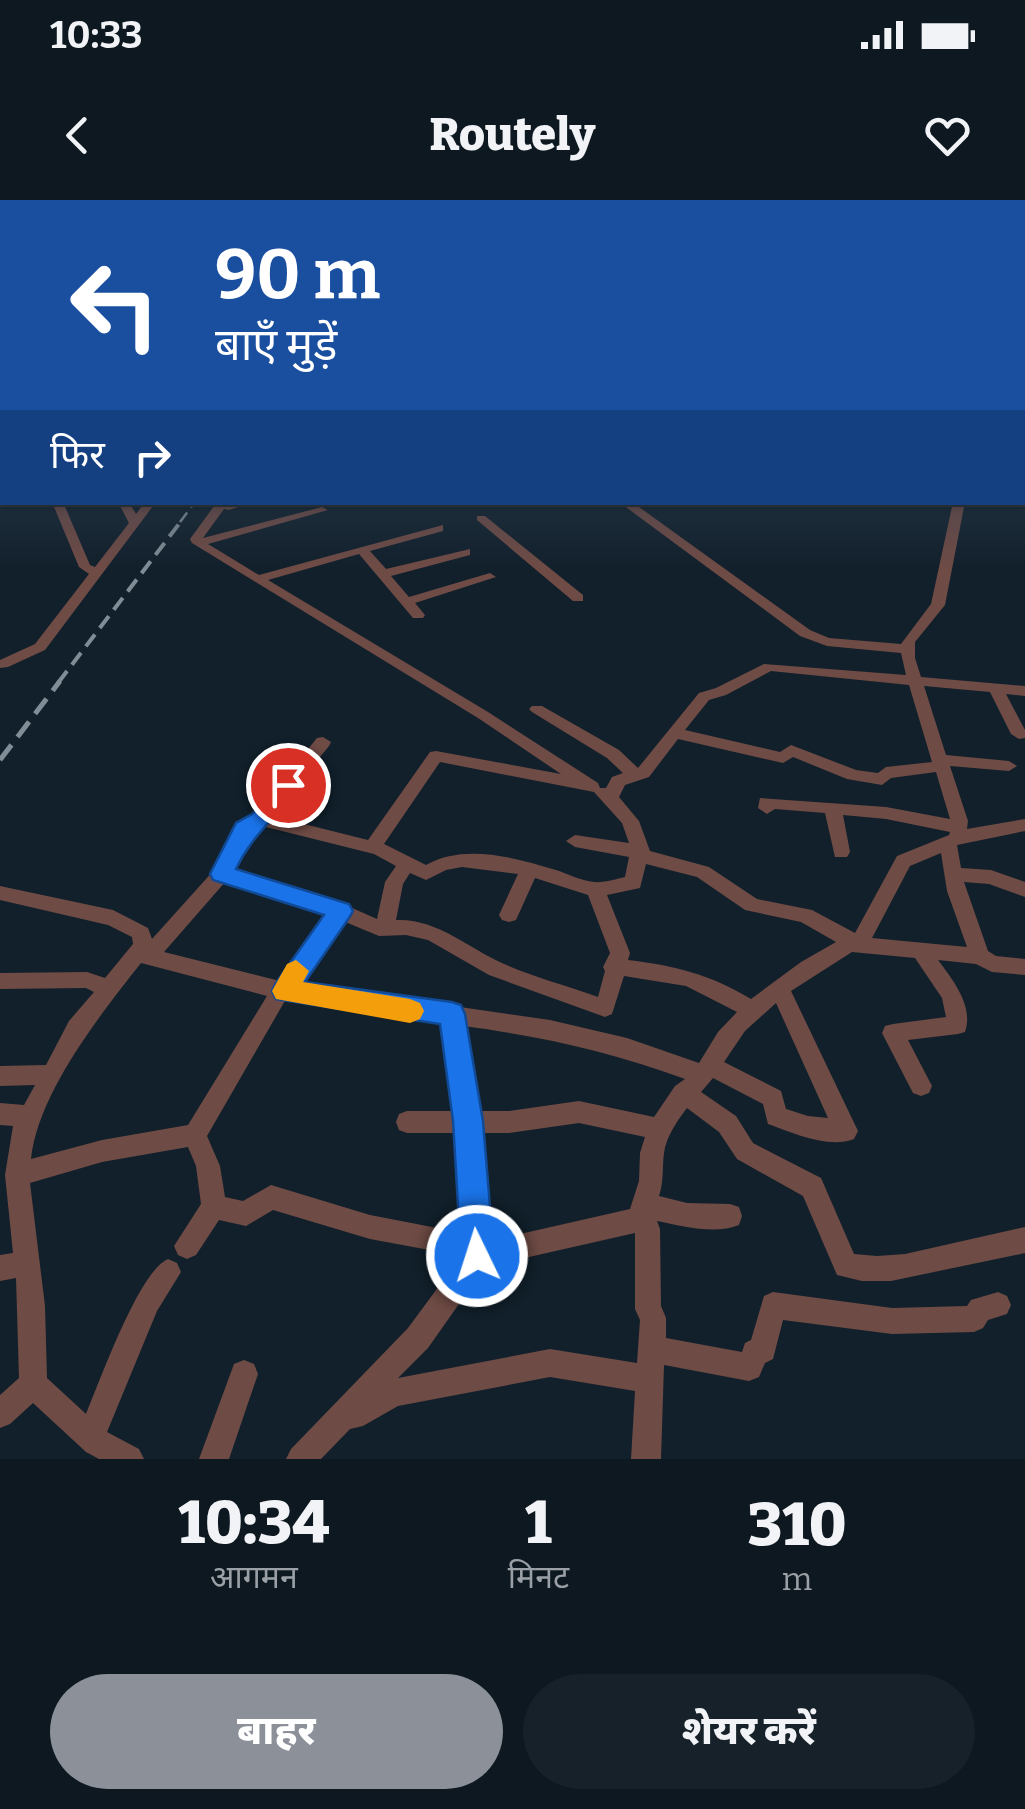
<!DOCTYPE html>
<html lang="hi">
<head>
<meta charset="utf-8">
<style>
  body { margin:0; font-family:Bitter,"Noto Sans Devanagari",serif; background:#162129; color:#f1f3f6; height:100vh; display:flex; flex-direction:column; font-size:38px; white-space:nowrap }
  * { box-sizing:border-box; margin:0 }
  p { font-size:32px; color:#9aa0a5 }
  .icon { flex:none; width:55px; height:55px; fill:none; stroke:currentColor; stroke-width:2; stroke-linecap:round; stroke-linejoin:round }
  .map { position:relative; height:1259px; overflow:hidden }
  .side { display:flex; flex-direction:column; background:#0d1820; flex:1 }
  .side>* { flex:none }
  .banner { position:absolute; left:0px; top:0px; width:1025px; height:305px; box-shadow:0 2px 8px #0004,0 0 0 2px #2d373e; background:#1a4fa0; color:#fff; overflow:hidden }
  .pin { position:absolute; display:grid; place-items:center; width:85px; height:85px; color:#fff; margin:-42px; border:5px solid #fff; border-radius:50%; box-shadow:0 2px 10px #0007 }
  .me { position:absolute; width:110px; margin:-55px; rotate:356deg; stroke-linejoin:round; filter:drop-shadow(0 0 8px #0008) }
  .turn { display:flex; align-items:center; gap:35px; height:210px; padding:0 50px; font-size:45px }
  .turn .icon { width:130px; height:130px; stroke-width:2.5 }
  .turn b { display:block; font-size:70px; line-height:85px }
  .then { display:flex; align-items:center; height:95px; padding:0 50px; background:#0003; gap:20px; font-size:38px }
  .eta { display:flex; justify-content:space-evenly; align-items:center; height:170px; text-align:center }
  .eta b { font-size:60px; font-weight:800; line-height:70px }
  .action { display:flex; gap:20px; margin-top:auto; padding:20px 50px }
  .action a { flex:1; height:115px; border-radius:60px; background:#8c9099; color:#fff; font-size:40px; font-weight:800; line-height:115px; text-align:center }
  .action a+a { background:#162129; color:#f1f3f6 }
  .status { display:flex; justify-content:space-between; align-items:center; height:70px; padding:0 50px; background:#0d1820; direction:ltr }
  .status svg { height:28px; fill:currentColor }
  header { display:flex; justify-content:space-between; align-items:center; height:130px; padding:0 50px; background:#0d1820; font-size:45px; font-weight:800 }
  .map>svg:first-child { display:block }
  .lines { fill:none; stroke-linecap:round; stroke-linejoin:round }
  .minor { fill:#6f4b45; fill-rule:evenodd }
  .highway { fill:#e08679; fill-rule:evenodd }
  .rail-far2 { stroke:#818d96; stroke-width:2.5; stroke-dasharray:12 6; stroke-linecap:butt }
  .rail-far1 { stroke:#818d96; stroke-width:4; stroke-dasharray:15 8; stroke-linecap:butt }
  .rail { stroke:#818d96; stroke-width:5; stroke-dasharray:19 10; stroke-linecap:butt }
  .route { fill:#1a73e8; stroke:#114b97; stroke-width:2.5 }
  .slow { fill:#f59e0b }
</style>
</head>
<body>
<div class="status"><b>10:33</b><svg viewBox="0 0 49 12"><path d="M0 12V9h3v3zM5 12V6h3v6zM10 12V3h3v9zM15 12V0h3v12zM26 1h20v11H26zM47 4h2v5h-2z"/></svg></div>
<header><svg class="icon" aria-label="back" viewBox="0 0 24 24"><path d="M15 5l-7 7 7 7"/></svg>Routely<svg class="icon" aria-label="heart" viewBox="0 0 24 24"><path d="M12 20l-8-8c-3-5 5-10 8-4 3-6 11-1 8 4z"/></svg></header>
<div class="map">
<svg width="1025" height="1259" viewBox="0 0 1025 1259">
  <rect width="100%" height="100%" fill="#11202b"/>
  <g class="lines">
    <g class="minor">
      <path d="M1022 222 1025 223V229L1022 228Z"/>
      <path d="M1022 248 1025 249V256H1022Z"/>
      <path d="M52 302H63L90 365 95 367 129 323 118 302H129L136 314 145 302H156L45 450 8 467 0 468V460L35 444 89 374 79 367Z"/>
      <path d="M254 302 229 310 224 309 203 338 322 307 328 310 208 344 259 375 443 325V331L370 351 386 369 470 349V355L391 376 409 397 490 373 496 377 415 403 425 415 423 418H413L359 354 268 380 488 512 598 583 600 588H606L612 577 623 573 607 558 532 512 529 509 532 506H542L619 550 638 568 699 493 716 488 764 464 906 475 901 453 827 446 800 436 619 302H632L810 430 829 438 901 444 931 404 953 302H965L945 405 915 442V458L921 477 1025 486V496L1006 494 1025 530V538L1019 539 1011 534 990 492 924 486 946 555 1009 561 1017 566 1009 571 950 566 968 621 967 629 1025 619V631L957 645 961 668 991 670 1025 682V697L989 684 964 682 988 751 996 756 1025 759V775L992 772 976 764 938 760C953 780 974 806 965 832L958 834 908 840 932 886 929 893 921 896 913 893 882 833 885 826 893 824 946 817 942 798 915 758 852 752 791 791 858 931 854 939C828 949 793 933 768 924L763 904 713 878 701 892 736 916 753 943 821 978 854 1054 877 1056 905 1054 1025 1027V1053L891 1081H862L837 1075 803 996 737 959 719 932 687 908C677 921 666 937 664 953 662 969 664 981 659 996L687 1003 730 1004 739 1007 742 1016 739 1025C715 1035 682 1026 657 1021L660 1029 661 1106 666 1118V1138L742 1152 745 1143 751 1140 764 1096 773 1092 892 1108 967 1106 971 1100 998 1092 1007 1096 1011 1105 1007 1114 988 1120 983 1128 974 1132 892 1134 783 1120 773 1159 765 1163 759 1177 749 1181 664 1165 661 1259H631L635 1191 550 1177 398 1206 363 1226 350 1229 321 1259H286L291 1249 408 1128 459 1059 451 1054 370 1039 273 1010 246 1026 219 1020 196 1055 187 1059 178 1055 174 1046 201 1004 196 966 188 947 102 962 30 983 45 1106 47 1178 86 1214C100 1181 139 1071 168 1059L177 1063 181 1072 157 1111 107 1232 139 1249 144 1259H99L86 1252 33 1203 10 1224 0 1228V1195L19 1178 16 1078 0 1081V1055L13 1053 5 975 13 926 0 925V903L24 905 35 885 0 886V866L46 865 69 821 94 792 86 788 0 789V773L87 772 105 778 133 744 132 737 108 725 0 700V686L113 710 148 728 152 739 215 669 238 625 254 615 317 538 323 537 331 542 329 546 272 616 368 640 430 552 436 551 561 574 478 518 192 343 190 339 217 302ZM771 471 909 485 932 562 886 567 878 573 856 570 791 545 780 552 685 530 709 500 726 495ZM678 539 783 563 793 557 847 579 882 585 891 578 936 572 950 619 886 607 760 598 758 608 767 614 775 609 825 613 835 657H847L850 652 843 615 886 619 950 632 949 635 897 656 855 733 812 710 757 699 709 667 650 651 639 621 619 597 625 585 649 577ZM440 562 594 592 622 623 629 643 575 635 566 641 575 647 629 657 625 677C616 679 604 683 594 682 582 681 568 674 556 670 516 658 465 643 426 665L384 644ZM262 626 374 654 396 666 385 682 377 719 334 700 233 669 251 633ZM941 653 947 691 967 747 872 738 910 666ZM646 664 697 677 745 710 801 722 836 742 801 762 751 799C712 775 673 765 628 760L630 753 607 695 640 688ZM462 667 518 674 499 715 502 720 509 722 516 720 535 678 588 695 610 753 603 767 605 771 598 797C566 785 533 777 502 763 467 747 436 718 396 720L403 684 410 673 426 680 446 670ZM226 681 327 713 298 750 280 781 164 752ZM343 721 379 736 406 735 428 740 489 775 605 817 612 814 624 776 686 786 737 812 718 832 699 863 627 838 550 820 300 784 312 762ZM141 763 267 796 188 925 102 940 31 959C38 893 100 815 141 763ZM286 799 443 822 455 911H407L399 914 396 922 399 930 407 933H457L463 1033 370 1015 271 985 243 1001 225 997 220 966 207 936ZM776 803 828 918 808 916 786 909 781 891 724 862 745 831ZM464 826C544 837 609 851 685 879L675 886 654 917 579 901 509 911H478ZM579 923 645 937 640 953 639 981 630 1009 489 1041 480 933H509ZM635 1033V1109L640 1120 637 1163 550 1149 398 1178 428 1148 485 1067Z"/>
      <path d="M477 316H485L583 395V401H573L477 320Z"/>
      <path d="M244 1160 254 1164 258 1174 229 1259H199L234 1164Z"/>
    </g>
    <path class="highway" d="M1022 229 1025 230V240L1022 239Z"/>
    <path class="rail-far2" d="M180 322 195 302"/>
    <path class="rail-far1" d="M58 483 182 320"/>
    <path class="rail" d="M0 560 60 481"/>
  </g>
  <linearGradient id="sky" x2="0" y2="1"><stop stop-color="#091218"/><stop offset="0.52" stop-color="#324255"/><stop offset="1" stop-color="#324255" stop-opacity="0"/></linearGradient>
  <rect width="1025" height="369" fill="url(#sky)"/>
  <path class="route" d="M288 578 299 585C277 618 253 633 236 669L349 704 353 711 349 718 305 782 452 802 461 805 465 814 483 921 494 1056 489 1068 477 1073 466 1068 461 1056 453 921 440 824 276 799 272 791 276 783 324 715 213 680 210 674 236 623 252 614 280 580Z"/>
  <path class="slow" d="M296 760 309 771 303 782 410 799 420 803 424 811 420 819 410 823 276 799 272 791 287 764Z"/>
</svg>
<div class="pin" style="left:288px;top:585px;background:#d93025"><svg class="icon" aria-label="arrive" viewBox="0 0 24 24"><path d="M6 21V4h12l-3 4 3 4H6"/></svg></div>
<svg class="me" style="left:477px;top:1056px" viewBox="-20 -20 40 40"><circle r="17" fill="#1a73e8" stroke="#fff" stroke-width="3"/><path d="M0-11L8 9 0 5-8 9z" fill="#fff"/></svg>
<div class="banner">
<div class="turn"><svg class="icon" aria-label="left" viewBox="0 0 24 24"><path d="M17 20v-9H6M10 6l-5 5 5 5"/></svg><div><b>90 m</b>बाएँ मुड़ें</div></div>
<div class="then">फिर<svg class="icon" aria-label="right" viewBox="0 0 24 24"><path d="M7 20v-9h11M14 6l5 5-5 5"/></svg></div>
</div>
</div>
<section class="side">
<div class="eta">
<div><b>10:34</b><p>आगमन</p></div>
<div><b>1</b><p>मिनट</p></div>
<div><b>310</b><p>m</p></div>
</div>
<div class="action"><a>बाहर</a><a>शेयर करें</a></div>
</section>
</body>
</html>
